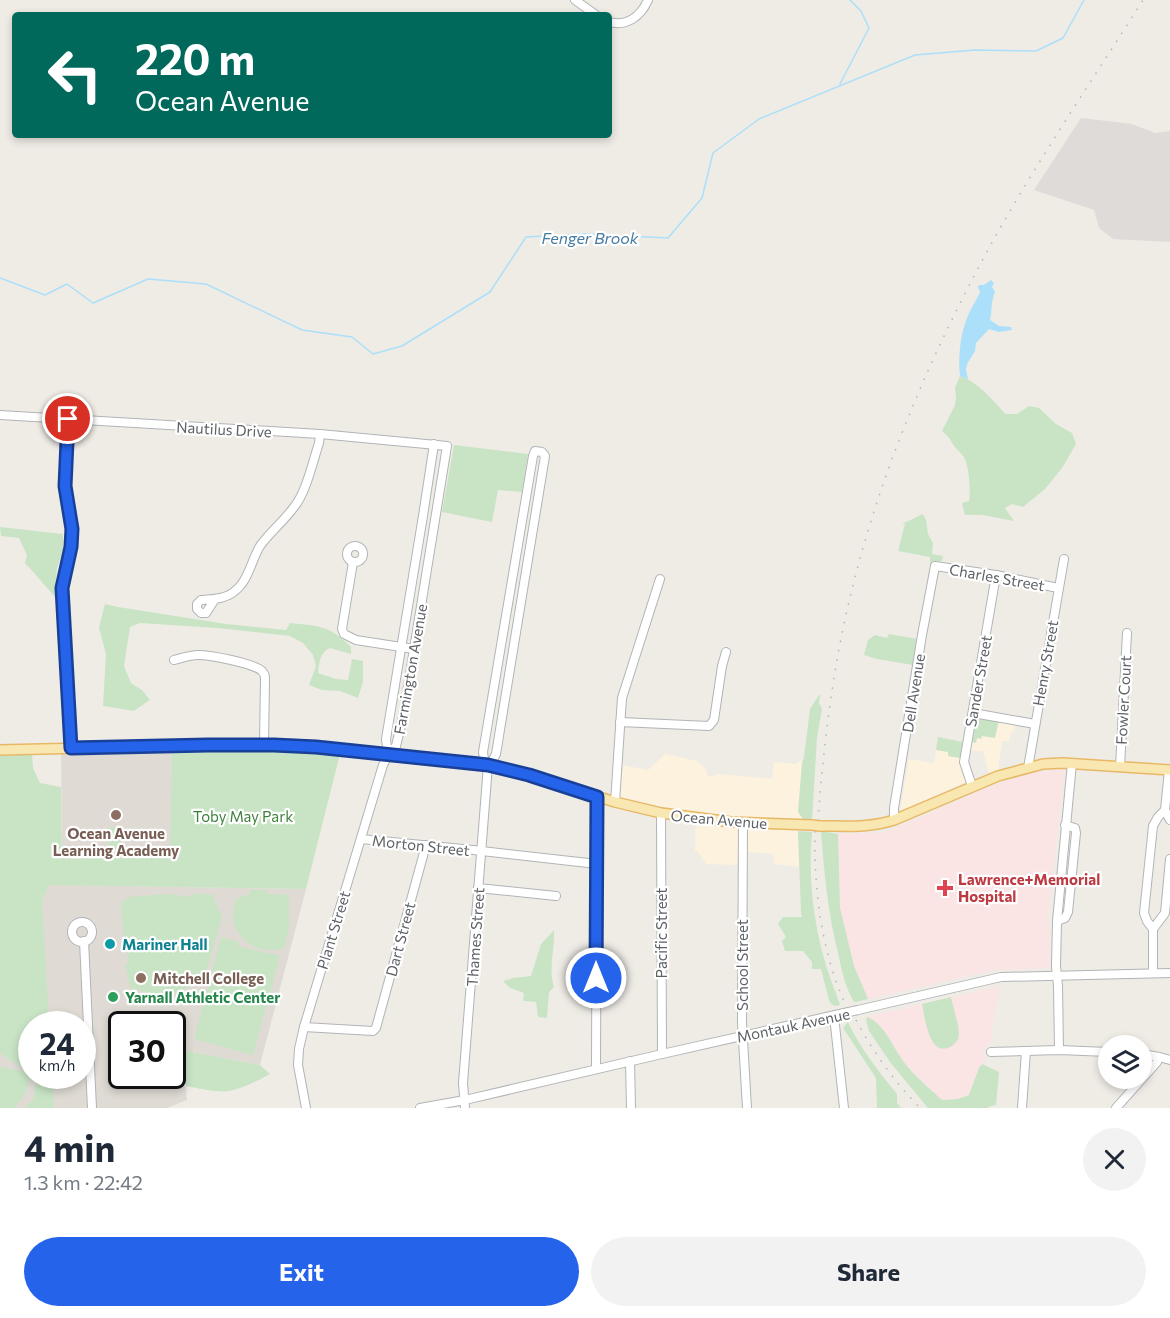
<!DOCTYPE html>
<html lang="en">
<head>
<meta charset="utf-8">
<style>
  body { margin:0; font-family:Commissioner,sans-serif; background:#f2f2f3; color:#1f2937; height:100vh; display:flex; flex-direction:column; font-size:22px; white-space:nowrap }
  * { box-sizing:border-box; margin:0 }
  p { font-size:20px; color:#747a83 }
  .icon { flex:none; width:33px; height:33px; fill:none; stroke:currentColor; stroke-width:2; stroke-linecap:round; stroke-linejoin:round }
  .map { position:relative; height:1108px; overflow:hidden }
  .sheet { display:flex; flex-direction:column; background:#fff; flex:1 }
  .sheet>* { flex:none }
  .hud { position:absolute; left:12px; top:12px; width:600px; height:126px; border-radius:6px; box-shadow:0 3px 9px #0003; background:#00695c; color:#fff; overflow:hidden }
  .controls { position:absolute; left:1098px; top:1035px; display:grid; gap:12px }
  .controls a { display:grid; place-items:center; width:54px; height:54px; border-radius:50%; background:#fff; box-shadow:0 3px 9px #0003; font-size:30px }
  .speed { position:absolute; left:18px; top:1011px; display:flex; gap:12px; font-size:30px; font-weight:700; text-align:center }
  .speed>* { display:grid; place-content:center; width:78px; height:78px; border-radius:50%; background:#fff; box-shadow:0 3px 9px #0003; line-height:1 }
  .speed small { font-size:15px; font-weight:400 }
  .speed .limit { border:3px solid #111; border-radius:9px; background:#fff; color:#111 }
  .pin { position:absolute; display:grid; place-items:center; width:51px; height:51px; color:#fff; margin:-26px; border:3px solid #fff; border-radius:50%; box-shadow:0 2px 6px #0007 }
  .me { position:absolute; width:66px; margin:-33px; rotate:0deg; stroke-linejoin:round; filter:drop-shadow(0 0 4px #0008) }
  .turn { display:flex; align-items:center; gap:21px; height:126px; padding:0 24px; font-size:27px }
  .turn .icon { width:78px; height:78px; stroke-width:2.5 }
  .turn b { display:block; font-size:42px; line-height:51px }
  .round { display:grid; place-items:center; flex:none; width:63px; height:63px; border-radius:32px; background:#f2f2f3 }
  .head { display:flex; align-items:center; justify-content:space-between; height:102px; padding:0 24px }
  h1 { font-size:36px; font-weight:700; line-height:45px }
  .cta { display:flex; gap:12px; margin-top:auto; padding:12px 24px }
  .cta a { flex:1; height:69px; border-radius:36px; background:#2563eb; color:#fff; font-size:24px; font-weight:700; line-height:69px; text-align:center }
  .cta a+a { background:#f2f2f3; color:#1f2937 }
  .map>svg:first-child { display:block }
  .commercial { fill:#fcf2de }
  .industrial { fill:#dedbd8 }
  .education { fill:#dfdbd4; fill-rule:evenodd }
  .medical { fill:#fae4e4 }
  .green { fill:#c8e4c5 }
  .water { fill:#acdff9 }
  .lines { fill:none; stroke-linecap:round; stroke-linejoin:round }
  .stream { stroke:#acdff9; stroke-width:1.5 }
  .minor-casing { stroke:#b1b4b7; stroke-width:10 }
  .major-casing { stroke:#e8b866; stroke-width:12 }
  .minor { stroke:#fff; stroke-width:8 }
  .major { stroke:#f9e7b1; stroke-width:9 }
  .rail { stroke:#b4b5b5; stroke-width:1.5; stroke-dasharray:1.5 8; stroke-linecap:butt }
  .minor-bridge-casing { stroke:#b1b4b7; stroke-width:10; stroke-linecap:butt }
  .major-bridge-casing { stroke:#e8b866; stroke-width:12; stroke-linecap:butt }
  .minor-bridge { stroke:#fff; stroke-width:8 }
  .major-bridge { stroke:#f9e7b1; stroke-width:9 }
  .route-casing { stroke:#184099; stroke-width:15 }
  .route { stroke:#2563eb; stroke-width:10 }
  .education-dot { fill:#8d6e63; stroke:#fff; stroke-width:2 }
  .health-dot { fill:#e0444e; stroke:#fff; stroke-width:2 }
  .culture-dot { fill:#0f9aa8; stroke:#fff; stroke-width:2 }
  .leisure-dot { fill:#2e9e5b; stroke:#fff; stroke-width:2 }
  .labels { text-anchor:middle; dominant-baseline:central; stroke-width:4.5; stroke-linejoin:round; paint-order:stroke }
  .street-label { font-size:15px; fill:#5e6265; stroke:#fff }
  .park-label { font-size:15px; fill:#3e803b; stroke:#fff }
  .education-label { font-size:15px; font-weight:bold; fill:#785e54; stroke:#fff }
  .health-label { font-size:15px; font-weight:bold; fill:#be3a42; stroke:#fff; text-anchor:start }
  .culture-label { font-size:15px; font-weight:bold; fill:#0d838f; stroke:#fff; text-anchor:start }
  .leisure-label { font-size:15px; font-weight:bold; fill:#27864d; stroke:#fff; text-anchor:start }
  .water-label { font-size:16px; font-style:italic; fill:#467ba2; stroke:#fff }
</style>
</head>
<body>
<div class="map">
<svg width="1170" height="1108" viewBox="0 0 1170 1108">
  <rect width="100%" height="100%" fill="#efece6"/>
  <g class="commercial">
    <path d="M999 720 1015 723 1014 732 1011 733 1009 741H1002L999 762V771L989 774 983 751H970L972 742 976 743 977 738 982 736Z"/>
    <path d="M936 750 949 752V756L960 758 961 771 966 782 902 811H900L909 759 934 763Z"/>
    <path d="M665 754 697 761 706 769 708 777 720 774 772 779 774 762 796 764 801 760 802 764 798 812 803 819 802 831 798 832 799 867 774 864 773 854 738 851 737 865 706 864 697 851H695L696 814 619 797 621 765 648 770Z"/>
  </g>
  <path class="industrial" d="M1081 118 1132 124 1155 133 1170 131V242L1113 239 1099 228 1094 210 1034 190Z"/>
  <g class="education">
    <path d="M172 746 171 857 62 859 61 748Z"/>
    <path d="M6 884 306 889 260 1065 182 1050 187 1100 167 1108H0V932ZM32 1024H82V1076H32ZM122 1024H172V1076H122Z"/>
  </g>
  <g class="medical">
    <path d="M1061 769 1063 770 1064 775 1048 913 1049 932V968L995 970 868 999 853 965 840 908 838 834 886 832 997 784 1034 773Z"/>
    <path d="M999 986 990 1046H986L983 1055 987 1058 979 1068 970 1095 958 1099 942 1100 908 1067 902 1060 890 1039 876 1023 867 1017Z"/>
  </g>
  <g class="green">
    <path d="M960 376C978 382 993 400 1005 414H1017L1029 406 1039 408 1056 424 1072 433 1076 444 1062 468 1045 489 1023 507 1012 504 1005 508 1014 521 982 515H965L962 503 969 501C971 491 969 466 964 457 961 453 957 450 954 446 949 438 950 438 942 431L955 405 956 398 955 388Z"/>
    <path d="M454 445 528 454 522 492 498 490 492 522 442 512Z"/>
    <path d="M923 514 926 520 928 534 933 543 932 554 943 556 942 561H936L930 566V557L898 551 905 524H902Z"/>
    <path d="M0 527 63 534V550L57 568 55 591 60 592 58 600C46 588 37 575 25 563L27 555 19 538 1 536Z"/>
    <path d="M105 604 118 607 226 624 286 630 290 623C319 626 329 625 351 647V654L330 648C320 652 319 663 318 673L336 679 348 680 352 659 363 661V682L358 698 340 691 322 690 309 685 316 666 313 655 303 643 290 636 218 628 140 623 130 627 124 666 131 683 142 690 150 700 134 711 103 706 106 654 99 628Z"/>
    <path d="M889 634 918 639 913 665 877 659 864 655 868 640 875 635 887 638Z"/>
    <path d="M819 695H820L819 703 822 709 817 737 812 820 803 819 798 812 802 764 804 757 810 709Z"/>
    <path d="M980 718 999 720 995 738 982 736 981 739 977 738 976 743 972 742 977 719Z"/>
    <path d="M938 737 963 742 960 758 948 756V752L936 750Z"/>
    <path d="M172 746 341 750 306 889 49 885 42 900 49 1024H32L31 1074H30C29 1087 24 1098 14 1108H0V1067L28 1072 0 1053V756L32 754 33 768 40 783 61 787 62 859 170 857Z"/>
    <path d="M108 827H117V832H120V851H108Z"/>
    <path d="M798 831 812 832C808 875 813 923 826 965 830 979 836 992 840 1005L835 1006 831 1004 829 1000 821 969H812V962L803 951H785L782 941 786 937 778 924 783 917H802L801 912Z"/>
    <path d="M821 831 838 834 840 908 854 966 868 999 856 1002H854C845 987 842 971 838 953 828 913 824 872 821 831Z"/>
    <path d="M250 890H267V894H286L289 898V929L284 948C252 957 224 932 236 899L250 894Z"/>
    <path d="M193 893 214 895V899L222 917 206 973 192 986 173 993 153 994 135 989 131 990 125 964 129 963 124 941 121 904 128 897 168 894 192 897Z"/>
    <path d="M554 930C555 950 548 967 554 987L549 992 547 1018 538 1017 536 1002 523 1001 524 993 510 988 503 981 513 978 531 976 541 944Z"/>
    <path d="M221 937 239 942 238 946 280 956 253 1055 194 1039Z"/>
    <path d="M951 997C953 1008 959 1024 959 1034 959 1039 956 1043 952 1046 929 1060 925 1017 922 1004Z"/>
    <path d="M867 1017C885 1024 893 1048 904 1062 914 1076 929 1088 942 1100L958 1099 969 1095 979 1068 982 1064 999 1072 996 1105 988 1107V1108H928L890 1062 869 1031 866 1019Z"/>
    <path d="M848 1022C860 1048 879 1072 897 1094V1103L901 1108H877L876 1078 843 1028Z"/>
    <path d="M182 1050 260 1065 270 1074C257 1081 244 1088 229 1091 218 1093 197 1088 186 1086Z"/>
    <path d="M33 1076H52L54 1108H24L33 1100 37 1079Z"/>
  </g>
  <path class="water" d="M991 280 994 283 992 287 995 292C991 301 992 311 990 320L999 326 1011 327 1012 330 999 332 989 329 976 343 975 351 967 364 966 370 968 379 960 376C958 359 960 335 967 318 970 309 976 302 980 292L978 287 979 285H984Z"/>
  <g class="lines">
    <g class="stream">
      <path d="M840 84 869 28 861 11 850 0"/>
      <path d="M0 278 45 295 67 284 93 303 148 279 206 284 302 330 352 337 373 354 402 346 490 292 526 237 584 234 668 238 702 198 713 153 759 119 915 55 975 50 1036 51 1063 38 1084 0"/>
    </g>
    <g class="minor-casing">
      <g id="minor">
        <path d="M575 0 596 15"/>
        <path d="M609 22C627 27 641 16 648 0"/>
        <path d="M0 415 320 434 447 446 403 717 396 746 388 755 383 765 304 1027 299 1049 298 1065 306 1108"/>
        <path d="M68 419 65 486 72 529 71 547 62 588 71 748"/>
        <circle cx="355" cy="554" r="8"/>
        <path d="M353 562 342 629 344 634 356 640 414 649"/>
        <path d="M215 599 206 613H201L197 609V604L201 600C213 599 227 599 236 590 248 581 252 559 260 546 270 532 284 521 294 507 306 493 313 461 319 443L320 434"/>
        <path d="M174 660C182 658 190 655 198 655 210 655 253 663 262 671 265 675 265 675 265 680L264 745"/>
        <path d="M973 713 1035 724"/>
        <path d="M620 722 709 726 714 720 722 666 726 652"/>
        <path d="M388 755 386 739 423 516 434 444"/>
        <path d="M1120 767 1127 633"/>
        <path d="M1028 768 1064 559"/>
        <path d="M1169 770 1165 810 1170 820"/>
        <path d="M972 786 964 762 996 575"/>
        <path d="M615 802 622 698 660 579"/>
        <path d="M661 813 662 1054"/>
        <path d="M894 820V808L922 635 935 566 996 575 1058 588"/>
        <path d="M743 822 742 1023 747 1108"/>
        <path d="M361 839 473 850 597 864"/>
        <path d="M478 888 556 896"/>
        <path d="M1057 921 1065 918 1068 912 1076 833 1075 828 1065 825"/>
        <circle cx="82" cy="932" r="10"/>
        <path d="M1153 929 1165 913 1170 859"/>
        <path d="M84 941 92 1108"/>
        <path d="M1153 973V929L1147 921 1144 913 1153 826 1158 817 1165 810"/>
        <path d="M858 1010 1001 977 1170 973"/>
        <path d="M834 1016 844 1108"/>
        <path d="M304 1027 373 1031 376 1028 426 845"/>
        <path d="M1059 1050 1058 986 1056 966 1057 921 1072 763"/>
        <path d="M991 1052 1059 1050 1108 1052"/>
        <path d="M1142 1054 1159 1057 1170 1060"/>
        <path d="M630 1061 631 1108"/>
        <path d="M596 1069 597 797"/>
        <path d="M420 1108 465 1100 662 1054 844 1013"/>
        <path d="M465 1108 463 1083 488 765 484 759 483 752 533 456 535 451 542 452 545 456 496 754 493 760 488 765"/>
        <path d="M1022 1108 1026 1051"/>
        <path d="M1116 1108 1157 1062 1159 1057"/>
      </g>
    </g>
    <g class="major-casing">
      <g id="major">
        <path d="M0 750 208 745H274L316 747 488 765 529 775 615 802 661 813 731 822 812 825"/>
        <path d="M820 826C846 826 870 828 894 820L998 776 1043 764 1063 763 1170 770"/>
      </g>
    </g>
    <use href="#minor" class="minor"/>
    <use href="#major" class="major"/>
    <g class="rail">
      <path d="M818 821C824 736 835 651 857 570 887 455 937 342 994 239 1040 157 1093 79 1143 0"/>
      <path d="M815 831C814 891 821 949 845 1004"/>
      <path d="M856 1020C873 1052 894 1081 920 1108"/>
    </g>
    <g class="minor-bridge-casing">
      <path id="minor-bridge" d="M844 1013 858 1010"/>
    </g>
    <g class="major-bridge-casing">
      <path id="major-bridge" d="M812 825 820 826"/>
    </g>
    <use href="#minor-bridge" class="minor-bridge"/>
    <use href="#major-bridge" class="major-bridge"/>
  </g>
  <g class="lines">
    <g class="route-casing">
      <path id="route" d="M68 419 65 486 72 529 71 547 62 588 71 748 208 745H274L316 747 488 765 529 775 597 797 596 978"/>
    </g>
    <use href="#route" class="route"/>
  </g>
  <g class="education-dot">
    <circle cx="116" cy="815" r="6"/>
    <circle cx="141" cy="978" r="6"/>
  </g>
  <path class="health-dot" d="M942 879h6v6h6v6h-6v6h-6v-6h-6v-6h6z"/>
  <circle class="culture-dot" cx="110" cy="944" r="6"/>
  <circle class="leisure-dot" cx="113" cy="997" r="6"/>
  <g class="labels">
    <g class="street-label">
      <text transform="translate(224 429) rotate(3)">Nautilus Drive</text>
      <text transform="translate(997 577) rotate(10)">Charles Street</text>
      <text transform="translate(1045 663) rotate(-80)">Henry Street</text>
      <text transform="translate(410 669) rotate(-80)">Farmington Avenue</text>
      <text transform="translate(978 681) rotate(-80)">Sander Street</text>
      <text transform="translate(913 693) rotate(-81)">Dell Avenue</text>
      <text transform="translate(1123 700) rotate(-87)">Fowler Court</text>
      <text transform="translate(719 819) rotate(5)">Ocean Avenue</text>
      <text transform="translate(421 845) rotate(6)">Morton Street</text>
      <text transform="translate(333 930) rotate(-73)">Plant Street</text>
      <text transform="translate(661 933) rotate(-90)">Pacific Street</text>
      <text transform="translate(475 937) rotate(-86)">Thames Street</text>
      <text transform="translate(400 939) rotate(-75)">Dart Street</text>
      <text transform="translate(742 965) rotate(-90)">School Street</text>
      <text transform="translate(793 1025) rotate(-12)">Montauk Avenue</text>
    </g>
    <g class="park-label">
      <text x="243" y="816">Toby May Park</text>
    </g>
    <g class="education-label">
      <text x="116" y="833">Ocean Avenue<tspan x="116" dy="17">Learning Academy</tspan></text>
      <text x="153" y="978" text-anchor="start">Mitchell College</text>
    </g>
    <g class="health-label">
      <text x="958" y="879">Lawrence+Memorial<tspan x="958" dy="17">Hospital</tspan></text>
    </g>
    <g class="culture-label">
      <text x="122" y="944">Mariner Hall</text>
    </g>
    <g class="leisure-label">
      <text x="125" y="997">Yarnall Athletic Center</text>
    </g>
    <g class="water-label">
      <text x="590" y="237">Fenger Brook</text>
    </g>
  </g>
</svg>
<div class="controls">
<a><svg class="icon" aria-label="layers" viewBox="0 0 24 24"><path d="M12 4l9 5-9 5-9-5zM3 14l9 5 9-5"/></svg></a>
</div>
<div class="speed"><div>24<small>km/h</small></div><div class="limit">30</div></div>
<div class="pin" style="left:68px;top:419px;background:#d93025"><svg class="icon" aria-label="arrive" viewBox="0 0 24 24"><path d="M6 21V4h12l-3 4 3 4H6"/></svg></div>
<svg class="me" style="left:596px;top:978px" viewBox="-20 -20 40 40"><circle r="17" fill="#2563eb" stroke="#fff" stroke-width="3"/><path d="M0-11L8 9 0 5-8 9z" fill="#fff"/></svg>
<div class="hud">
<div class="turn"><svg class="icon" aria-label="left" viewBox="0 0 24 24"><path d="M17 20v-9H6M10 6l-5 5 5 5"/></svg><div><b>220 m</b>Ocean Avenue</div></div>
</div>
</div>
<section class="sheet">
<div class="head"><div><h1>4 min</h1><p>1.3 km · 22:42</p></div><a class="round"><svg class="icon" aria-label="close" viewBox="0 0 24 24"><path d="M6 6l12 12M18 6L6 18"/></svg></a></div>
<div class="cta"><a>Exit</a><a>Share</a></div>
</section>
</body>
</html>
